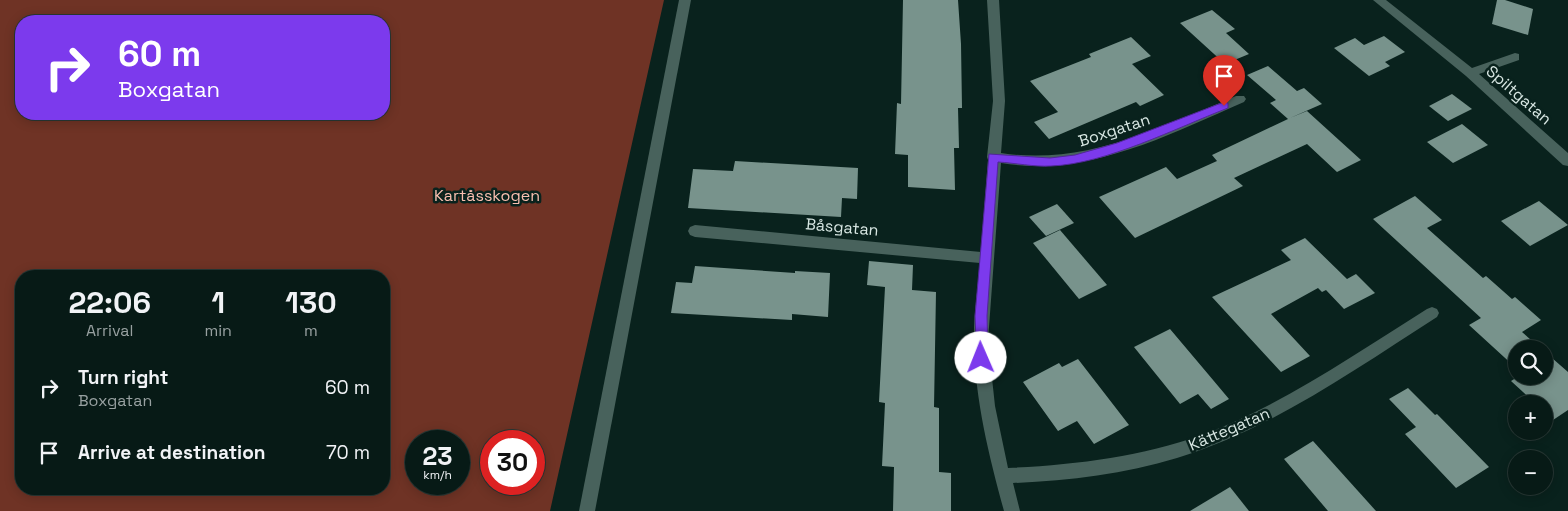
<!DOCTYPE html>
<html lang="en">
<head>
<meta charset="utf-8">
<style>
  body { margin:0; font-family:"Space Grotesk",sans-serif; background:#152723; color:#f1f3f6; height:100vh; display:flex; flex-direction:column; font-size:19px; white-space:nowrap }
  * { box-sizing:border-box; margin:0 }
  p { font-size:16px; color:#98a1a1 }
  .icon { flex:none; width:28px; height:28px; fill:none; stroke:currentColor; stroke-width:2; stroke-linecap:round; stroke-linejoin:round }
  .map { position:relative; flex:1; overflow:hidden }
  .drawer { position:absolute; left:15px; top:270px; width:375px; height:225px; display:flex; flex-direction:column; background:#071a16; border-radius:20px; box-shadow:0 2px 12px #0003,0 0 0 1px #283835 }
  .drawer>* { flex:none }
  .hud { position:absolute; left:15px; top:15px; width:375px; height:105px; border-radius:20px; box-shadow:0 2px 12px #0003,0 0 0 1px #283835; background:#7c3aed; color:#fff; overflow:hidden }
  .controls { position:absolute; left:1508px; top:340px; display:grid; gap:10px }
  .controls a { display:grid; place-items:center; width:45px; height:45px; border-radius:50%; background:#071a16; box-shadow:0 2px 12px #0003,0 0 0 1px #283835; font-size:25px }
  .speed { position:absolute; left:405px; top:430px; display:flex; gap:10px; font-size:25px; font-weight:700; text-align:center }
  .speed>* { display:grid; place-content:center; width:65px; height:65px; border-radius:50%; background:#071a16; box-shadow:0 2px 12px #0003,0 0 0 1px #283835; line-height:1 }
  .speed small { font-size:12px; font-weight:400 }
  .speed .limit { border:8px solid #d22; background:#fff; color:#111 }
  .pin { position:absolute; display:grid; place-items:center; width:42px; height:42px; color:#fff; margin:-51px -21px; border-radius:50% 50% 50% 0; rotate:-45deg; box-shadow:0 0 5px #0007 }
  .pin .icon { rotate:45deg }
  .me { position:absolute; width:55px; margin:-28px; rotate:359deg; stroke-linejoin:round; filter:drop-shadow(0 0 4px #0008) }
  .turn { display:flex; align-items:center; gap:18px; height:105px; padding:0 20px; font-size:22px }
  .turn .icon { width:65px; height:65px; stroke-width:2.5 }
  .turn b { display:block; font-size:35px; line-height:42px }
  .eta { display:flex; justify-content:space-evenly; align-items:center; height:85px; text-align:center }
  .eta b { font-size:30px; font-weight:700; line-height:35px }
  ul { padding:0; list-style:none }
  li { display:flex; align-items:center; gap:15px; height:65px; padding:0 20px }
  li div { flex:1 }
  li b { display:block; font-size:19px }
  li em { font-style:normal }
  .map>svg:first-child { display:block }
  .forest { fill:#6f3325; fill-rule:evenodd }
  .building { fill:#78938c }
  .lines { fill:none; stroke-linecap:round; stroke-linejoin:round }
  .minor { fill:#48625c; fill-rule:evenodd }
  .route { fill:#7c3aed; stroke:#51269a }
  .labels { text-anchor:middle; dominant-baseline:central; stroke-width:5; stroke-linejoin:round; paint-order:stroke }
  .street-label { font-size:16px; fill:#d8e7e3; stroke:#09221d }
  .park-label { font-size:16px; fill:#fabfb0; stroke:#09221d }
</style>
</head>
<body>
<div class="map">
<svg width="1568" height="511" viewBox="0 0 1568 511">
  <rect width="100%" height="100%" fill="#09221d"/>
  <path class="forest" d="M0 0H664L550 511H0ZM21 21H384V114H21ZM21 276H384V489H21ZM416 441H459V484H416ZM491 441H534V484H491Z"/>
  <g class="building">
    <path d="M903 0H958L961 44 962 108H958L959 148H954L955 190 908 187V155L895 154 897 103 901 104Z"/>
    <path d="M1497 0H1505L1533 9 1528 35 1492 24Z"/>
    <path d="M1212 10 1235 29 1226 33 1249 54 1225 64 1180 23Z"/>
    <path d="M1384 36 1405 52 1385 62 1390 66 1369 76 1334 48 1355 38 1364 45Z"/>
    <path d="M1131 37 1151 56 1132 64 1164 95 1140 106 1136 102 1049 139 1034 122 1058 112 1030 81 1091 57 1089 54Z"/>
    <path d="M1268 66 1297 91 1304 88 1322 104 1290 118 1307 111 1361 160 1337 172 1307 144 1234 178 1243 186 1135 238 1099 197 1166 167 1177 179 1217 161 1212 155 1288 119 1270 103 1276 100 1247 75Z"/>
    <path d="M1452 94 1472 109 1448 121 1429 106Z"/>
    <path d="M1462 124 1488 145 1453 163 1427 142Z"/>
    <path d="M735 161 858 168 857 199 842 198 841 217 688 208 693 169 733 171Z"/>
    <path d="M1415 196 1442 220 1427 228 1483 278 1486 276 1512 299 1515 297 1541 320 1522 332 1541 349H1516V368L1469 325 1481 318 1373 219Z"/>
    <path d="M1539 201 1568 225 1530 246 1501 221Z"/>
    <path d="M1057 204 1074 223 1046 236 1029 217Z"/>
    <path d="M1060 230 1107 285 1079 299 1033 243Z"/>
    <path d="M1305 238 1347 279 1356 274 1375 293 1344 309 1326 290 1322 292 1318 288 1271 314 1310 356 1281 372 1212 297 1291 260 1281 250Z"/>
    <path d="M869 261 913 265 912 290 936 292 934 407 939 408V472L951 473V511H893L894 467 882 466 885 403 879 402 885 287 867 285Z"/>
    <path d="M695 266 795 273V271L830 273 828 317 792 314V320L671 313 676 282 692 283Z"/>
    <path d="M1170 329 1208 374 1229 399 1211 409 1198 394 1180 404 1134 347Z"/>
    <path d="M1544 351 1568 372V410L1553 420 1544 411V404H1536L1511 381 1519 376H1544Z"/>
    <path d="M1078 359 1129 425 1094 444 1077 421 1058 431 1023 382 1059 363 1062 367Z"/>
    <path d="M1408 388 1435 415 1437 414 1489 467 1456 488 1405 434 1416 427 1389 399Z"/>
    <path d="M1313 441 1376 511H1328L1284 459Z"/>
    <path d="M1230 487 1249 511H1190Z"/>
  </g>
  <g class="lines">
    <g class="minor">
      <path d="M679 0H691L595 511H579Z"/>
      <path d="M987 0H999L1005 101 1001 153C1085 166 1160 128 1236 96H1244L1246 99 1244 102C1166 136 1088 177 1001 163L988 341 995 406 1008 468C1074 465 1140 457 1202 435 1283 405 1355 354 1427 309L1432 307 1437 309 1439 313 1437 317C1354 370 1272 429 1177 458 1124 474 1068 481 1013 483L1020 511H1004C989 456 975 400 974 343 973 317 978 289 980 263L695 237 690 235 688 231 690 227 695 225 981 252 988 160 987 157 993 101Z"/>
      <path d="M1373 0H1386L1472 68 1515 53 1519 54V60L1479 74 1568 153V166L1563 165 1466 76Z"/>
    </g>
  </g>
  <path class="route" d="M1224 102 1228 103V108C1176 128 1106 164 1051 166 1034 167 1015 163 998 162L987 316 988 358 981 363 977 362 975 316 989 154 1050 158 1075 155 1117 143Z"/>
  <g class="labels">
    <g class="street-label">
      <text transform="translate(1519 95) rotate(41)">Spiltgatan</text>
      <text transform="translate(1114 130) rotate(-18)">Boxgatan</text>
      <text transform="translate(842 227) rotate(5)">Båsgatan</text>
      <text transform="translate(1229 429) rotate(-23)">Kättegatan</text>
    </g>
    <g class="park-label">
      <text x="487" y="195">Kartåsskogen</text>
    </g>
  </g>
</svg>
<div class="controls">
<a><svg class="icon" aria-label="search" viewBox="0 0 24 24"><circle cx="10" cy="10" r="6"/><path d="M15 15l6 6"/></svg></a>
<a>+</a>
<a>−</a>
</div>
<div class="speed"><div>23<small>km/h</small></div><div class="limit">30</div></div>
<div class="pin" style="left:1224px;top:106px;background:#d93025"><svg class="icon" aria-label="arrive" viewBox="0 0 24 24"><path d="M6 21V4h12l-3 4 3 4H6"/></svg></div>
<svg class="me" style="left:981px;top:358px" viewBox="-20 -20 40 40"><circle r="19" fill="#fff"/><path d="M0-13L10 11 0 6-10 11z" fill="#7c3aed"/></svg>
<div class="hud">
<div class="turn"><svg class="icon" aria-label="right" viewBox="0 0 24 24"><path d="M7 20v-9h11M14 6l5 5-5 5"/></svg><div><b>60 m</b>Boxgatan</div></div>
</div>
<section class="drawer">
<div class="eta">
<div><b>22:06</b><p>Arrival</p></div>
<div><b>1</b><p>min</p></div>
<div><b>130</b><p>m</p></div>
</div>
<ul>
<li><svg class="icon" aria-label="right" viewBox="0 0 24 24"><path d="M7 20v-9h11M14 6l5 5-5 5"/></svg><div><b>Turn right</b><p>Boxgatan</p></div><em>60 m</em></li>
<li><svg class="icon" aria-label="arrive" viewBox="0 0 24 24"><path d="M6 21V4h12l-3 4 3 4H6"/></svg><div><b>Arrive at destination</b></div><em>70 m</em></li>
</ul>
</section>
</div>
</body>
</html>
